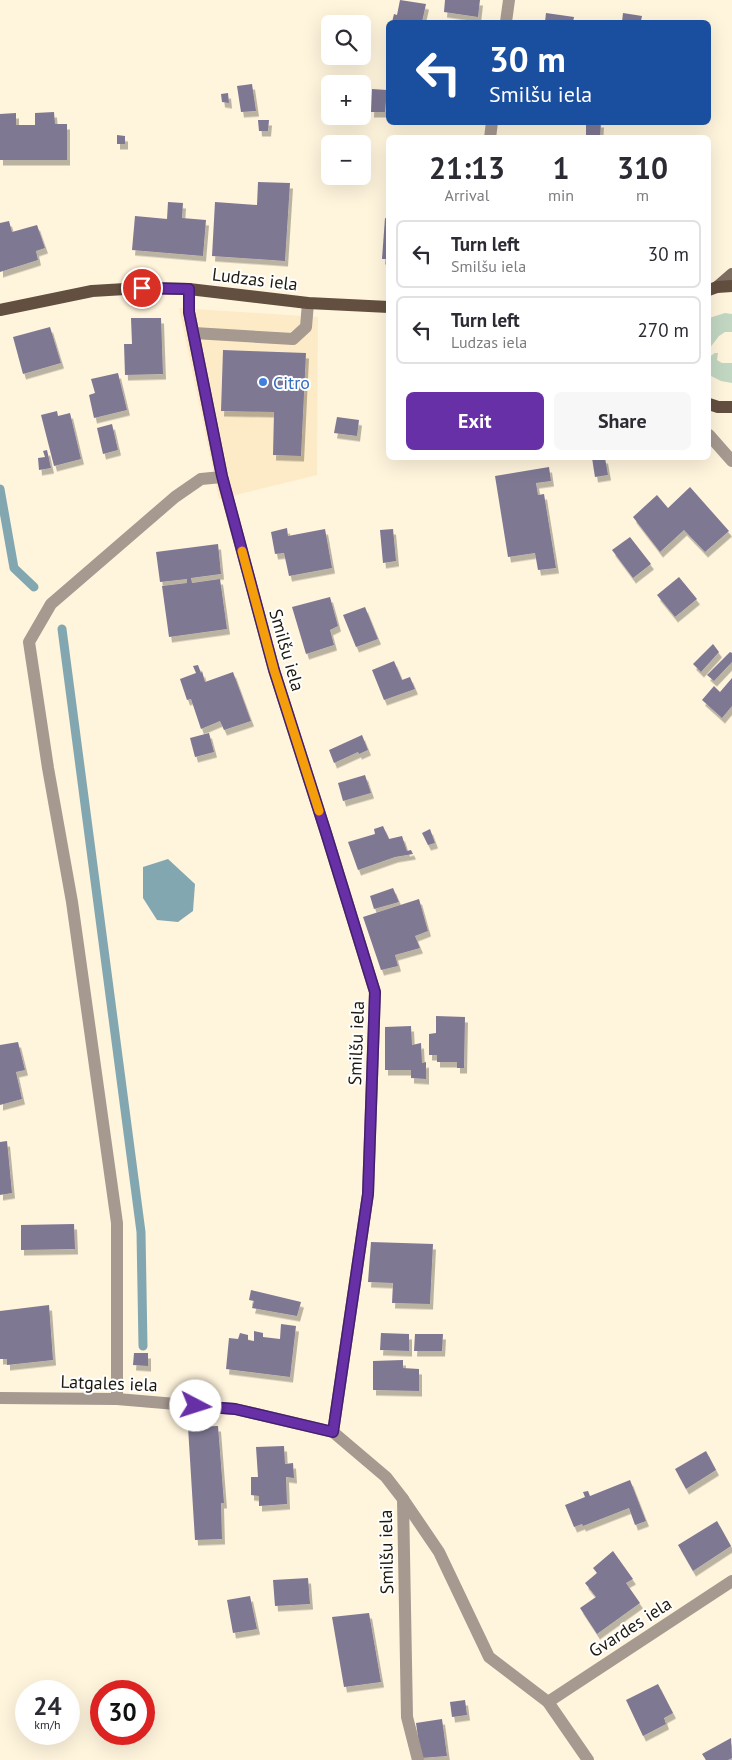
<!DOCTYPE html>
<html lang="en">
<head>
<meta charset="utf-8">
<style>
  body { margin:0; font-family:"PT Sans",sans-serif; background:#f7f7f7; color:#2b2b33; height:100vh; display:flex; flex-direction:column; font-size:19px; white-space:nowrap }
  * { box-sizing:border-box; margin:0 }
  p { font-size:16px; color:#7c7c81 }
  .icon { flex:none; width:28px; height:28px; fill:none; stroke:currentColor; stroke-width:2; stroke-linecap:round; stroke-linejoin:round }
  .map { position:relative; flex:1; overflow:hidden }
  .details { position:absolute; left:386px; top:135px; width:325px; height:325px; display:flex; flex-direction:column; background:#fff; border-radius:8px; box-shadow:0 5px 20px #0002 }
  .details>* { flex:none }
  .hud { position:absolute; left:386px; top:20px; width:325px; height:105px; border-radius:8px; box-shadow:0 5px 20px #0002; background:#1a4fa0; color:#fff; overflow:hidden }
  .buttons { position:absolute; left:321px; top:15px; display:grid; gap:10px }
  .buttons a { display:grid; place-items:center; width:50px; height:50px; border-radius:8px; background:#fff; box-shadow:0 5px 20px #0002; font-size:25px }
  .speed { position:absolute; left:15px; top:1680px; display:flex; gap:10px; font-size:25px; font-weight:700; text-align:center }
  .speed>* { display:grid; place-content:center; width:65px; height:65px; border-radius:50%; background:#fff; box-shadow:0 5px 20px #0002; line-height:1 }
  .speed small { font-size:12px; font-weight:400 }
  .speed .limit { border:8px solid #d22; background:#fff; color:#111 }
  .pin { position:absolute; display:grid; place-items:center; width:42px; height:42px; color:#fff; margin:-21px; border:2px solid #fff; border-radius:50%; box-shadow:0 1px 5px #0007 }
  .me { position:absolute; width:55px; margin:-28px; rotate:95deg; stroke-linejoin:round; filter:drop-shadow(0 0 4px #0008) }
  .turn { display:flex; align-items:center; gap:18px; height:105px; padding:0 20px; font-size:22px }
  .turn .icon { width:65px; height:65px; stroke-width:2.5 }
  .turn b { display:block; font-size:35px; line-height:42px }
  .eta { display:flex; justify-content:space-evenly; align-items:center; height:85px; text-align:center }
  .eta b { font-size:30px; font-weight:600; line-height:35px }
  .button { display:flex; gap:10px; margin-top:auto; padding:10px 20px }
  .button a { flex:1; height:58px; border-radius:8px; background:#6830a7; color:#fff; font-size:20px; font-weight:600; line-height:58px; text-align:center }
  .button a+a { background:#f7f7f7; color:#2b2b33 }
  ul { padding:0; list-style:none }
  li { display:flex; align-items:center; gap:15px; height:68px; margin:0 10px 8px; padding:0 10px; border:2px solid #e1e1e2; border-radius:8px }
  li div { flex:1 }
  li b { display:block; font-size:19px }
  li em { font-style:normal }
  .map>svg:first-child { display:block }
  .built { fill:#fdebc7 }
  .green { fill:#c2d7c2 }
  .water { fill:#83a7b1 }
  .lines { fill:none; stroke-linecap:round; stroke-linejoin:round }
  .stream { stroke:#83a7b1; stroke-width:9 }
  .building { fill:#7f7893; filter:url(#shadow) }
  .service { stroke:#a59990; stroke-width:12 }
  .minor { stroke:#a59990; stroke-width:12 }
  .secondary { stroke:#7e6d61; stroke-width:12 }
  .primary { stroke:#634f40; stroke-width:12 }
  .route-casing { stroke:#441f6d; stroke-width:12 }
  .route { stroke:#6830a7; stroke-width:9 }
  .slow { stroke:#f59e0b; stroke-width:9 }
  .shop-dot { fill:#3f7fe0; stroke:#fff; stroke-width:2 }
  .labels { text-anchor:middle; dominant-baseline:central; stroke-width:4; stroke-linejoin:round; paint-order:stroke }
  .street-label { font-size:18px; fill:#1e190e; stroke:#fff }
  .shop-label { font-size:18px; fill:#366cbe; stroke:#fff; text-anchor:start }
</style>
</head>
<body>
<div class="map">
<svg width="732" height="1760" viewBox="0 0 732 1760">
  <defs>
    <filter id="shadow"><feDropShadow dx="3" dy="5.5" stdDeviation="0" flood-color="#0004"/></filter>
  </defs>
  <rect width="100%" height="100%" fill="#fff4dc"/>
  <path class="built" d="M179 308 318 317 317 475 219 499Z"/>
  <g class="green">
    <path d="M725 313 732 314V332H725L719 336 709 349V318Z"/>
    <path d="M715 353H718L717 360 722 363H732V383L721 381 709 375V357Z"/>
  </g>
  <path class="water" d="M168 859 195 884 193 911 178 922 157 920 143 898V867Z"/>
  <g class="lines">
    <g class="stream">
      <path d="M0 489 14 568 34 587"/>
      <path d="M62 629 141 1232 143 1346"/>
    </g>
  </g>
  <g class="building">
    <path d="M400 0 426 4 422 22H392L394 14 397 15Z"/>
    <path d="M445 0H480L478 17 444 12Z"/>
    <path d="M546 13 574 17 573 22H545Z"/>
    <path d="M623 13 642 16 641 21 637 20 636 22H622Z"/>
    <path d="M252 84 256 111 241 112 237 86Z"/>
    <path d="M372 89 387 90 385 112H371Z"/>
    <path d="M228 93 229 103 222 102 221 94Z"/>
    <path d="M54 112 55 124H67V160H0V114L16 113V125H35V113Z"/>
    <path d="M258 120H269L268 131H259Z"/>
    <path d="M586 122H601L600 138H586Z"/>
    <path d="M117 135 125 136V144H117Z"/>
    <path d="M258 182 290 183 285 261 212 256 215 202 257 205Z"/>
    <path d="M168 202 183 203 182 218 206 220 203 256 132 250 135 216 167 219Z"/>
    <path d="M385 218 389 219V259H382Z"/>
    <path d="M9 221 12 232 37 225 45 248 36 251 38 260 0 272V223Z"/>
    <path d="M131 318H161L163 374 125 375 124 344H132Z"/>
    <path d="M50 327 61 363 23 374 13 337Z"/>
    <path d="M223 350 306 353 301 456 273 455 274 412 221 411Z"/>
    <path d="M118 373 127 410 94 418 89 395 95 393 91 379Z"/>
    <path d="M57 411 58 416 70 413 81 459 54 466 41 415Z"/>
    <path d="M337 417 359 420 357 436 334 433Z"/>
    <path d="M112 424 118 450 103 454 97 428Z"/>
    <path d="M47 450 51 468 39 470 38 458 45 457 43 451Z"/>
    <path d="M592 458H605L608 475 595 477Z"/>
    <path d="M549 467 551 481 536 483 538 495 544 494 556 568 538 570 535 553 508 557 495 476Z"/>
    <path d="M690 487 729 531 705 552 684 530 660 552 633 517 657 495 668 508Z"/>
    <path d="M287 528 288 536 325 529 332 568 289 576 284 553 275 554 271 532Z"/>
    <path d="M393 529 396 561 383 563 380 530Z"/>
    <path d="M630 537 651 564 633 578 612 550Z"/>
    <path d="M218 544 221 574 191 578 192 583 220 579 227 629 169 637 162 586 187 583V579L160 582 156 552Z"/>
    <path d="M679 577 697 599 675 617 657 595Z"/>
    <path d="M330 597 338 626 330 630 334 645 306 654 292 607Z"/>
    <path d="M365 607 378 639 356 647 343 615Z"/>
    <path d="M713 644 719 652 701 672 693 664Z"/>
    <path d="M730 652 732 653V662L714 681 707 675Z"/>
    <path d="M394 661 402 680 410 677 415 689 384 700 372 670Z"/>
    <path d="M198 665 201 673 202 671 205 682 233 672 251 721 224 730 220 721 201 729 191 699 187 700 180 679 196 673 193 666Z"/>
    <path d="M732 678V706L722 718 702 700 714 686 720 692Z"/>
    <path d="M209 733 214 752 195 757 190 738Z"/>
    <path d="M362 735 368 750 359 754 358 752 334 763 329 750Z"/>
    <path d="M365 775 371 793 343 801 338 783Z"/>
    <path d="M383 826 389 839 402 836 407 851 411 850 413 854 395 857 358 870 348 842 375 834 374 829Z"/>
    <path d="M430 829 435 843 428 845 422 833Z"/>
    <path d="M393 888 399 902 374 909 370 896Z"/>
    <path d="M419 899 428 931 415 936 420 948 395 955 398 966 381 970 363 917Z"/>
    <path d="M436 1016 465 1017 464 1068H457V1062H437V1055H429V1034L436 1033Z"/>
    <path d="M411 1026 412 1045 421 1043 422 1063 426 1062V1079L411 1078V1070H385V1027Z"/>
    <path d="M18 1042 25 1070 16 1072 22 1099 0 1105V1045Z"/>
    <path d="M7 1141 12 1193 0 1195V1142Z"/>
    <path d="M74 1224 75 1249 21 1250V1225Z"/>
    <path d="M371 1242 433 1244 430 1304 392 1303 393 1283 368 1282Z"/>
    <path d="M251 1290 301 1302 297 1316 252 1308 254 1301 249 1300Z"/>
    <path d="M49 1305 53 1360 7 1365V1359H0V1311Z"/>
    <path d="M281 1324 296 1326 290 1377 226 1369 229 1338 238 1339 240 1333 248 1335V1340L254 1341V1331L263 1333V1337L280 1339Z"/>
    <path d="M381 1333 409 1334V1351L380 1350Z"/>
    <path d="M415 1334H443L442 1351H414Z"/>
    <path d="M134 1353H148V1366L133 1365Z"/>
    <path d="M403 1360V1368L419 1369V1391L373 1390V1361Z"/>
    <path d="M218 1426 224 1503H221L222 1539 195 1540 188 1427Z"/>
    <path d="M284 1446 285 1464 293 1463 294 1478 286 1477 287 1504 259 1506V1496L251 1495V1477H258L256 1447Z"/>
    <path d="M706 1451 716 1470 686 1489 675 1469Z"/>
    <path d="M630 1480 646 1521 635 1525 629 1508 583 1526 582 1524 574 1527 565 1505 585 1497 583 1492 588 1491 590 1496Z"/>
    <path d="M717 1521 731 1546 693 1571 678 1545Z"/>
    <path d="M613 1551 633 1579 626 1583 640 1603 597 1634 580 1608 596 1597 585 1583 597 1573 593 1568Z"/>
    <path d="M308 1578 310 1604 275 1606 273 1580Z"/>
    <path d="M250 1596 257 1629 233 1633 227 1600Z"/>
    <path d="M369 1613 381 1682 344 1687 332 1617Z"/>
    <path d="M658 1684 673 1713 664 1718 666 1724 643 1736 626 1700Z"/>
    <path d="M465 1700 467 1715 452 1717 450 1702Z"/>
    <path d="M442 1719 447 1756 421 1758 416 1723Z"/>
    <path d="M731 1738 732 1758 728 1760H706L702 1754Z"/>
  </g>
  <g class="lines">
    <path class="service" d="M194 333 293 339 306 327 308 303"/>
    <g class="minor">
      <path d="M506 22 509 0"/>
      <path d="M490 138 492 122"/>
      <path d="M189 289V312L222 477 274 670 326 833 375 992 368 1194 333 1432 386 1477 403 1499 407 1717 418 1760"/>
      <path d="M709 435 732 461"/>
      <path d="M0 1398 117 1399 235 1409 333 1432"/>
      <path d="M117 1399V1223L72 902 48 768 29 642 51 604 175 497 201 479 222 477"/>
      <path d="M403 1499 439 1552 489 1657 548 1702 588 1760"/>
      <path d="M548 1702 732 1581"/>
    </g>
    <path class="secondary" d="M717 287 732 274"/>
    <g class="primary">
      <path d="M709 290 717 287 732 286"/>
      <path d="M0 310 92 291 142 288 189 289 308 303 389 307"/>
      <path d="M709 404 718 407H732"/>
    </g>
  </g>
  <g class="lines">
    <g class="route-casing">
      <path id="route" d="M142 288 189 289V312L222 476 274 670 326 833 375 992 368 1194 333 1432 235 1409 196 1406"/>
    </g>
    <use href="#route" class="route"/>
    <path class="slow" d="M242 551 274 670 319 811"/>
  </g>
  <circle class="shop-dot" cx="263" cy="382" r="5"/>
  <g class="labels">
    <g class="street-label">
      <text transform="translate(255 279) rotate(7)">Ludzas iela</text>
      <text transform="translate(287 650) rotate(74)">Smilšu iela</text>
      <text transform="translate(356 1043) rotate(-88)">Smilšu iela</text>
      <text transform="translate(109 1383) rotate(2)">Latgales iela</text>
      <text transform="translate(386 1552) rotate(-91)">Smilšu iela</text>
      <text transform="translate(630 1627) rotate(-33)">Gvardes iela</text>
    </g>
    <g class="shop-label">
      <text x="273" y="382">Citro</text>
    </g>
  </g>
</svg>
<div class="buttons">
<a><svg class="icon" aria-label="search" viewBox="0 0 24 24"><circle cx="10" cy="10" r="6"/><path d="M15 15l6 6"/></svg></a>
<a>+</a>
<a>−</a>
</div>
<div class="speed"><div>24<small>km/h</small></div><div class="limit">30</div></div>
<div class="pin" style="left:142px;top:288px;background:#d93025"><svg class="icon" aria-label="arrive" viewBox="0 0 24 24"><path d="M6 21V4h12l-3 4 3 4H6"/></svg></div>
<svg class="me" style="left:196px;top:1406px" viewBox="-20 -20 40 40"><circle r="19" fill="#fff"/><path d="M0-13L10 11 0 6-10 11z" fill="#6830a7"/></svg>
<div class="hud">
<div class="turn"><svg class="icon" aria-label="left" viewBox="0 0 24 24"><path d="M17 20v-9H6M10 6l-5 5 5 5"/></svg><div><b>30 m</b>Smilšu iela</div></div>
</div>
<section class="details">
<div class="eta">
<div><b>21:13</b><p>Arrival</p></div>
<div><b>1</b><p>min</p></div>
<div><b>310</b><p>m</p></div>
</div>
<ul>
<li><svg class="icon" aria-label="left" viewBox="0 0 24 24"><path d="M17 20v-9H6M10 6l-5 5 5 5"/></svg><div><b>Turn left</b><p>Smilšu iela</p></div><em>30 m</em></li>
<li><svg class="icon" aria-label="left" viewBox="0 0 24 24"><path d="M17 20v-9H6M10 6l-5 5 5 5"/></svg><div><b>Turn left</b><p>Ludzas iela</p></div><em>270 m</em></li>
</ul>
<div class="button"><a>Exit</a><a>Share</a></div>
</section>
</div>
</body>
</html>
